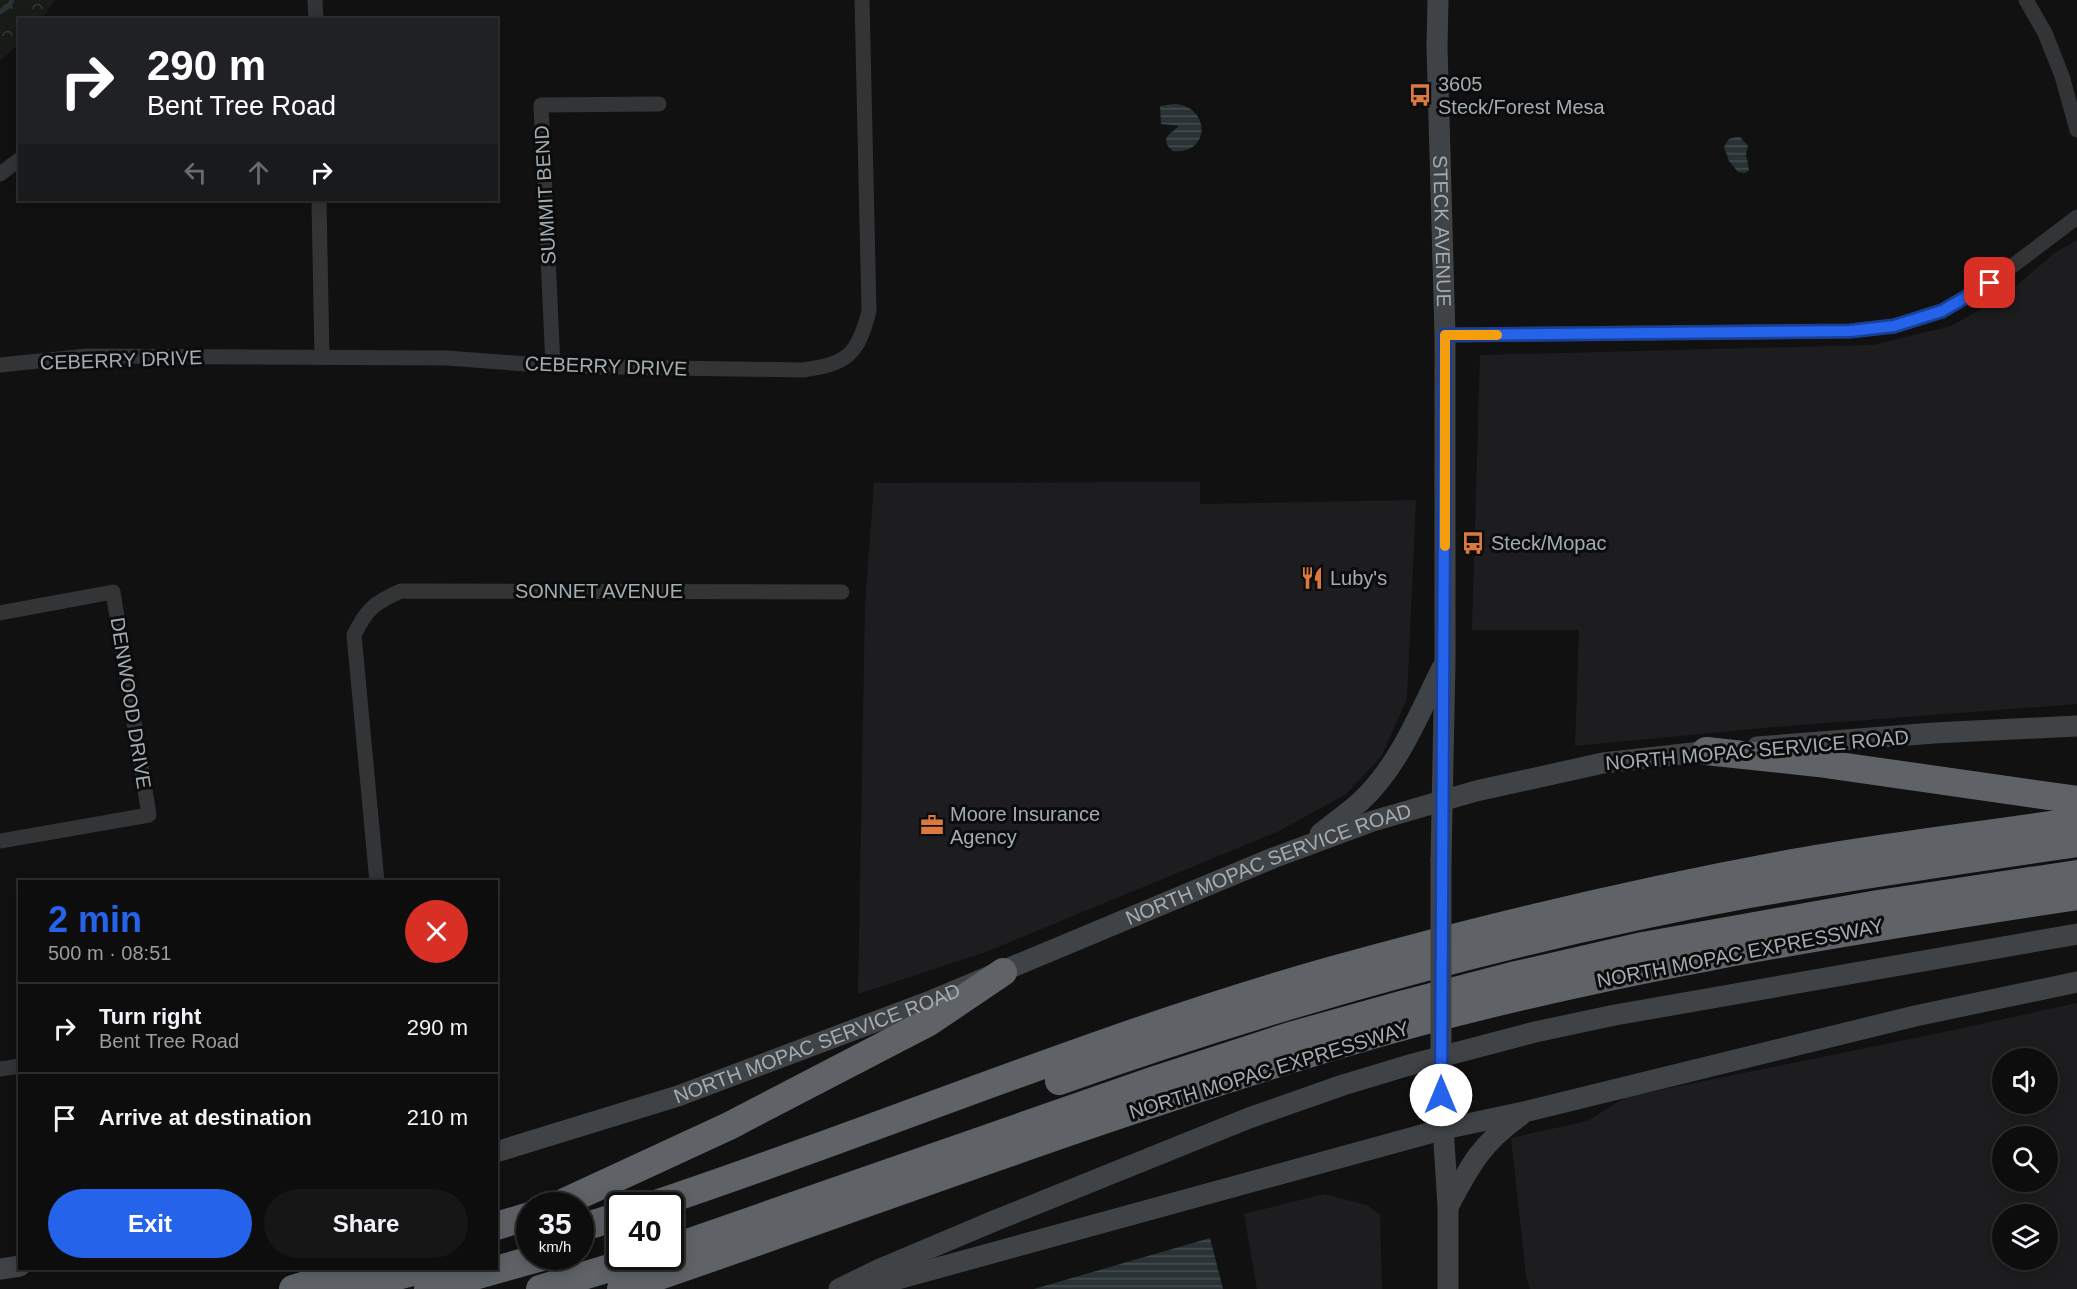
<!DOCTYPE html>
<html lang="en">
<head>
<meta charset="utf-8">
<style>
  body { margin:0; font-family:Arial,sans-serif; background:#161617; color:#f1f3f6; height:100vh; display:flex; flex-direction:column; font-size:22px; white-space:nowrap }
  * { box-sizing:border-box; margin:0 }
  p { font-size:20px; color:#9a9c9e }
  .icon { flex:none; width:33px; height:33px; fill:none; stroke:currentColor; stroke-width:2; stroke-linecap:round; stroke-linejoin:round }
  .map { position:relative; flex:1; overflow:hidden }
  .panel { position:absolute; left:18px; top:880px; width:480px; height:390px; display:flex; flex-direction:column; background:#0d0d0e; border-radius:0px; box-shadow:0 3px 15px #0003,0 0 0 2px #2d2d2e }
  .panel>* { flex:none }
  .guide { position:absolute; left:18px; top:18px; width:480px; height:183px; border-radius:0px; box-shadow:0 3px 15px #0003,0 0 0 2px #2d2d2e; background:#202124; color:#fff; overflow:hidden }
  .controls { position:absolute; left:1992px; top:1048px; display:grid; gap:12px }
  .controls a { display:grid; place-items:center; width:66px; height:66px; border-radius:50%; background:#0d0d0e; box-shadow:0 3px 15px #0003,0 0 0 2px #2d2d2e; font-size:30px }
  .speed { position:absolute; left:516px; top:1192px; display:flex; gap:12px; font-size:30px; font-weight:700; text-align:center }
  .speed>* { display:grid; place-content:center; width:78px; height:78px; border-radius:50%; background:#0d0d0e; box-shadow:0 3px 15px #0003,0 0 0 2px #2d2d2e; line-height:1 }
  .speed small { font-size:15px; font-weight:400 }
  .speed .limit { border:3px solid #111; border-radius:9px; background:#fff; color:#111 }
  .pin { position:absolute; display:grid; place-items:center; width:51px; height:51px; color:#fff; margin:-26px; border-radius:12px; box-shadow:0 3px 9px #0006 }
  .me { position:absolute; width:66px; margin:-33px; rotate:0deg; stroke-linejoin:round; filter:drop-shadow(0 0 4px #0008) }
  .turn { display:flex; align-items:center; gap:21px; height:126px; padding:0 30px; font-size:27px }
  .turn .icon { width:78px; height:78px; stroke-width:2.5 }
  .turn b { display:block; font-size:42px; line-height:51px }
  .lanes { display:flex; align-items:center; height:57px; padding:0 30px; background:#0003; justify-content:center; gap:30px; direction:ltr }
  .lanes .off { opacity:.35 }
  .round { display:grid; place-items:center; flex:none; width:63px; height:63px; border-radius:32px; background:#161617 }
  .summary { display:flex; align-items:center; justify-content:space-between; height:102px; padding:0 30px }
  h1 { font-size:36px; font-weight:600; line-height:45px; color:#2563eb }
  .action { display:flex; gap:12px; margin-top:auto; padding:12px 30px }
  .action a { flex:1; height:69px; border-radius:36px; background:#2563eb; color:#fff; font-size:24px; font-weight:600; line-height:69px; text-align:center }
  .action a+a { background:#161617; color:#f1f3f6 }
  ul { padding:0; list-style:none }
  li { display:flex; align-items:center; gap:18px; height:90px; padding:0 30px; border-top:2px solid #2d2d2e }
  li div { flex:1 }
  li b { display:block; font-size:22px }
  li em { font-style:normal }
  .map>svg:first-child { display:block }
  .built { fill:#1d1d1f; fill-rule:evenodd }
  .forest { fill:url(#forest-crowns) }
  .water { fill:url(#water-rules) }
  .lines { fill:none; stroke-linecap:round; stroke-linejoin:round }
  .stream { stroke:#293234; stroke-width:5 }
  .street { stroke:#323436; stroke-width:15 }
  .secondary { stroke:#404346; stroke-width:21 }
  .highway { stroke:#5f6367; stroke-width:28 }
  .secondary-bridge { stroke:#404346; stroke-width:21 }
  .route-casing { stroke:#184099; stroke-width:15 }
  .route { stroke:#2563eb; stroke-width:10 }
  .slow { stroke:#f59e0b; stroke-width:10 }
  .labels { text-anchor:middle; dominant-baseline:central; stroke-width:6; stroke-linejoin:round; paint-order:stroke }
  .poi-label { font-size:20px; fill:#a3acb1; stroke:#0c0c0d; text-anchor:start }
  .street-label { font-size:20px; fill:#a3acb1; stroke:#0c0c0d }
</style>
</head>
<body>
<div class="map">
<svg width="2077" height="1289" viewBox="0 0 2077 1289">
  <defs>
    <pattern id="forest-crowns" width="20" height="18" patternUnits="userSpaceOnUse" patternTransform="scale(1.5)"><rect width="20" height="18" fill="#181c17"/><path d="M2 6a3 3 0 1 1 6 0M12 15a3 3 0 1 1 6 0" fill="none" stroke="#363a36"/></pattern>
    <pattern id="water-rules" width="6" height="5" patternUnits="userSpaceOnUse" patternTransform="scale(1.5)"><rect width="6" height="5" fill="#293234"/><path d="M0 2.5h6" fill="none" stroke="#454d4f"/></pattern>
  </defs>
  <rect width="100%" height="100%" fill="#111112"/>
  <g class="built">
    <path d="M2077 240V704L1774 727 1575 746 1579 630H1472L1480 355 1873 345 1951 326 2004 296 2056 252Z"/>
    <path d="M1200 482V504L1416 500 1407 699 1381 757 1345 795 1279 831 986 952 858 994 865 604 874 483Z"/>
    <path d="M2077 1003V1289H1530L1526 1277 1511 1138 1587 1121 1626 1097 1949 1031ZM2002 1059H2048V1104H2002ZM2002 1137H2048V1182H2002ZM2002 1215H2048V1260H2002Z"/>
    <path d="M1324 1194 1367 1205 1380 1215 1382 1289H1257L1244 1214Z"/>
  </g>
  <path class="forest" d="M0 0H55L42 19 20 20 19 44 0 60Z"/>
  <g class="water">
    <path d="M1174 104C1211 106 1211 155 1173 151 1158 139 1171 133 1179 126L1161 124 1160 106Z"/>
    <path d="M1736 137H1740L1748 146 1746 154 1749 170 1745 173 1738 172 1729 161 1724 147 1729 139Z"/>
    <path d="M1210 1238 1223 1289H1034Z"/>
  </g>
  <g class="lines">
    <path class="stream" d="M0 12 9 6 12 0"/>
    <g class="street">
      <path d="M315 0 316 20"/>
      <path d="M2026 0 2045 33 2062 76 2077 130"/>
      <path d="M0 174 20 159"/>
      <path d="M319 200 322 357"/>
      <path d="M1445 335 1850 331 1894 326 1942 311 1990 283 2077 217"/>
      <path d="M0 365 87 356 447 358 553 366 803 370C847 364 858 355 869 311L862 0"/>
      <path d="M553 366 541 105 659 104"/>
      <path d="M0 613 113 592 149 815 0 841"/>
      <path d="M377 882 354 635C366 610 375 602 401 591L842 592"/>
      <path d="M0 1069 20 1066"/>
    </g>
    <g class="secondary">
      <path id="s1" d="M1438 0 1437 47 1445 335V662L1441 860"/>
      <path d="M1757 747 1934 733 2077 726"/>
      <path d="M1320 834C1333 823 1348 813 1360 802 1399 766 1419 714 1442 668"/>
      <path d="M1441 1095 1448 1206V1289"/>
      <path id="s2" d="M496 1152 678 1096 933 1000 1273 858 1373 821 1476 791 1603 763 1720 750"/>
      <path d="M1449 1205C1470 1165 1482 1143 1520 1116"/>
      <path d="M0 1269 20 1266"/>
      <path d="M839 1289 878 1270 994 1221 1249 1118 1343 1085 1406 1066 1535 1032 1615 1015 2077 934"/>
      <path d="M861 1289 1444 1129 1528 1111 1915 1016 2077 982"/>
    </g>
    <g class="highway">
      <path d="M1706 751 1818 763 2077 800"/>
      <path d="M1059 1081C1282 1002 1516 937 1749 894 1858 875 1968 859 2077 843"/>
      <path d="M556 1206 729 1126 929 1022 1003 972"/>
      <path d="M650 1206C879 1130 1101 1035 1333 970 1481 929 1631 893 1782 865 1880 847 1979 836 2077 821"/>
      <path d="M496 1226 530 1216"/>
      <path d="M580 1228 620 1216"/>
      <path d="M670 1249 1152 1081 1290 1036 1401 1005 1512 976 1643 946 1878 904 2077 874"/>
      <path d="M293 1289 358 1269"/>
      <path d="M345 1289 425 1269"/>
      <path d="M428 1289 542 1257"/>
      <path d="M540 1289 646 1257"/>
      <path d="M621 1289C863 1207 1103 1114 1348 1042 1586 972 1832 933 2077 896"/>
    </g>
    <path class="secondary-bridge" d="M1441 1095V860"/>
  </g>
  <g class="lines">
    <g class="route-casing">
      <path id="route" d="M1441 1095C1441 842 1445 589 1445 335L1850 331 1894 326 1942 311 1990 283"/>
    </g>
    <use href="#route" class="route"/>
    <path class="slow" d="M1445 546V335H1497"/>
  </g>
  <defs>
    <g id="bus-bare" transform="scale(1.8)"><path d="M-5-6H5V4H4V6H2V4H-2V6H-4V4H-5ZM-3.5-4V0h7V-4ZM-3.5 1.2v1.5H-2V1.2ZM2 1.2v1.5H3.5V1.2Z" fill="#dc793e" stroke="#0c0c0d" stroke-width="2.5" paint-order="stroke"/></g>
    <g id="restaurant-bare" transform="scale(1.8)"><path d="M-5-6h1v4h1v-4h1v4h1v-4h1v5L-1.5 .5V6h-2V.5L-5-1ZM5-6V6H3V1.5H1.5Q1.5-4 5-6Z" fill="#dc793e" stroke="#0c0c0d" stroke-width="2.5" paint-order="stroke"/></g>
    <g id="office-bare" transform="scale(1.8)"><path d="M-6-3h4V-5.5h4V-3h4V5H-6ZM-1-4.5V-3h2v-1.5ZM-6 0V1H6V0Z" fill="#dc793e" stroke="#0c0c0d" stroke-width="2.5" paint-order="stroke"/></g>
  </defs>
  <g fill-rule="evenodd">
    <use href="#bus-bare" x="1420" y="95"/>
    <use href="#bus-bare" x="1473" y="543"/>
    <use href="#restaurant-bare" x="1312" y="578"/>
    <use href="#office-bare" x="932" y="825"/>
  </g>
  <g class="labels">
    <g class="poi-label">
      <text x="1438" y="84">3605<tspan x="1438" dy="23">Steck/Forest Mesa</tspan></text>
      <text x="1491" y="543">Steck/Mopac</text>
      <text x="1330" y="578">Luby's</text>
      <text x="950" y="814">Moore Insurance<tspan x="950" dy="23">Agency</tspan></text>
    </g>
    <g class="street-label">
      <text transform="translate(545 195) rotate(-93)">SUMMIT BEND</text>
      <text stroke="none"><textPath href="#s1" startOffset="231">STECK AVENUE</textPath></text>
      <text transform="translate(121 360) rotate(-2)">CEBERRY DRIVE</text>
      <text transform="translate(606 366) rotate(2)">CEBERRY DRIVE</text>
      <text x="599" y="591">SONNET AVENUE</text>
      <text transform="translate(131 703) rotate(81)">DENWOOD DRIVE</text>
      <text transform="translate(1757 750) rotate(-5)">NORTH MOPAC SERVICE ROAD</text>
      <text stroke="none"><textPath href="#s2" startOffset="825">NORTH MOPAC SERVICE ROAD</textPath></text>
      <text transform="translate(1740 953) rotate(-11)">NORTH MOPAC EXPRESSWAY</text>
      <text stroke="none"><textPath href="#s2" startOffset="339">NORTH MOPAC SERVICE ROAD</textPath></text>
      <text transform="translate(1269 1070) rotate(-17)">NORTH MOPAC EXPRESSWAY</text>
    </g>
  </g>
</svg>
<div class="controls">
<a><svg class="icon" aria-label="sound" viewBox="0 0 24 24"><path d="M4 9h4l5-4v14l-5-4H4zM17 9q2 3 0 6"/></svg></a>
<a><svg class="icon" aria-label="search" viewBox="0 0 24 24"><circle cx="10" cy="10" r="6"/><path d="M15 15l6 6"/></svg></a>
<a><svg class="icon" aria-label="layers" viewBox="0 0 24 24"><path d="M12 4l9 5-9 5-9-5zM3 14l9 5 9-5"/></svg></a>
</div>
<div class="speed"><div>35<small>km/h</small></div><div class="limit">40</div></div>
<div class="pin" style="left:1990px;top:283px;background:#d93025"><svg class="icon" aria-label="arrive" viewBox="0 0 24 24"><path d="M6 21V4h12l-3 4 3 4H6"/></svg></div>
<svg class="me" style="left:1441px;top:1095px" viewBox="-20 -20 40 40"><circle r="19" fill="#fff"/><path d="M0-13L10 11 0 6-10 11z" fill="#2563eb"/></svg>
<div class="guide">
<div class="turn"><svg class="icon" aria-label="right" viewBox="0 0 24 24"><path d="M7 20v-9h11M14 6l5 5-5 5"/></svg><div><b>290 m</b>Bent Tree Road</div></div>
<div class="lanes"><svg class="icon off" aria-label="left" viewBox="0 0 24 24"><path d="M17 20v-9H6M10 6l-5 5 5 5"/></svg><svg class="icon off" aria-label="ahead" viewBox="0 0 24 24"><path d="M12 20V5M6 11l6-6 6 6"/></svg><svg class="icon" aria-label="right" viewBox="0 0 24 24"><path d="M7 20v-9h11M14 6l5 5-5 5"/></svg></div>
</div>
<section class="panel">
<div class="summary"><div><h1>2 min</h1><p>500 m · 08:51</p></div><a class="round" style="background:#d93025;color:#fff"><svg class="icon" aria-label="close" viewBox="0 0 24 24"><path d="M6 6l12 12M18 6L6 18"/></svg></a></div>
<ul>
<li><svg class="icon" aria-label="right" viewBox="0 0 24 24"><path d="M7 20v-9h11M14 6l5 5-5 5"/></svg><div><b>Turn right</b><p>Bent Tree Road</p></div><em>290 m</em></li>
<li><svg class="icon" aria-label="arrive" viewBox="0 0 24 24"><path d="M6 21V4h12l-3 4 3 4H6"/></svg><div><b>Arrive at destination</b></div><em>210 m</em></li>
</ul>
<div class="action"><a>Exit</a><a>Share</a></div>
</section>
</div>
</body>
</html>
